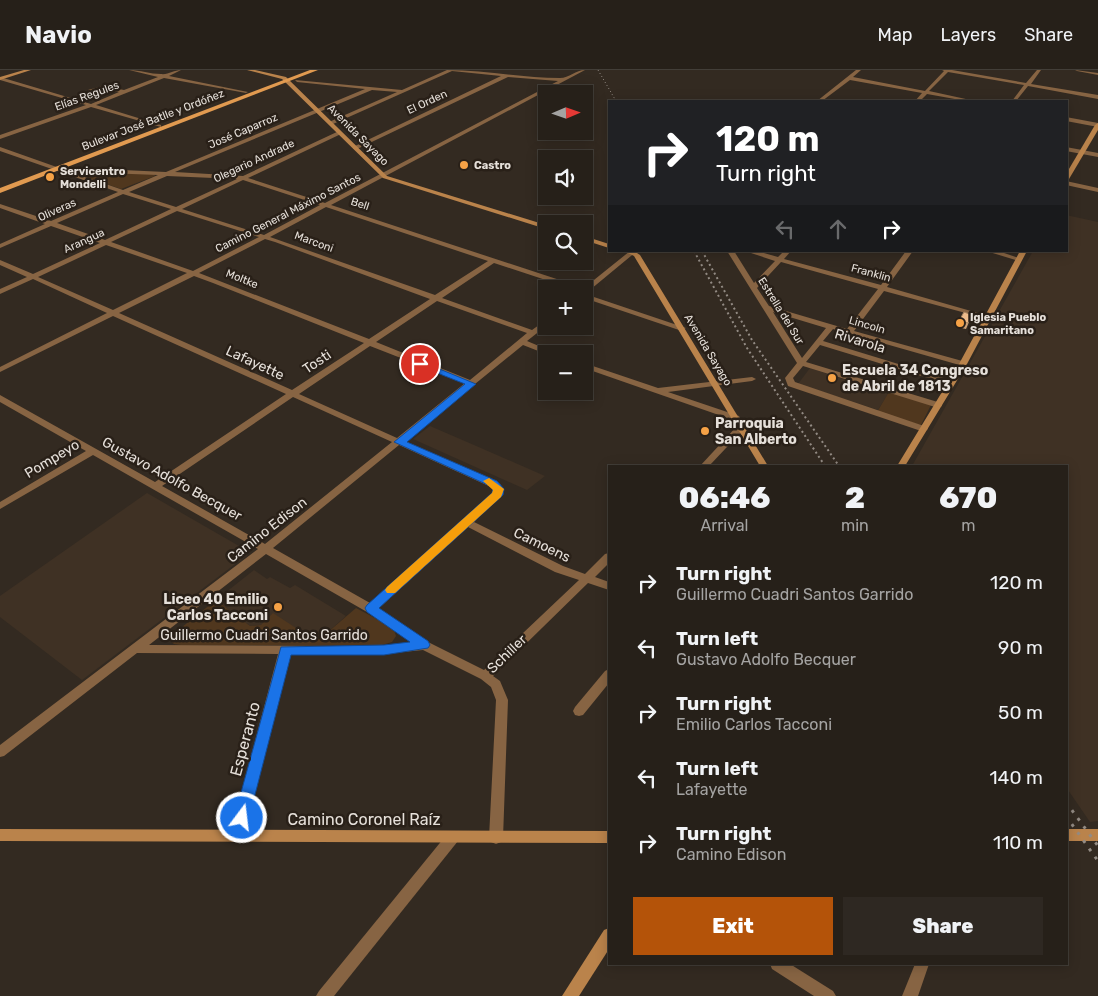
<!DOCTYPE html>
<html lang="en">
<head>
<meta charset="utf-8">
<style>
  body { margin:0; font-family:Rubik,sans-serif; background:#2e2822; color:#f1f3f6; height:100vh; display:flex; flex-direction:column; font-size:19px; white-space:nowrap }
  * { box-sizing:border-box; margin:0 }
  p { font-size:16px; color:#a4a3a2 }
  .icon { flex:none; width:28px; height:28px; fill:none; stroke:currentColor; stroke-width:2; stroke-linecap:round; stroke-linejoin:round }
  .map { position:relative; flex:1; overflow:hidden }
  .sheet { position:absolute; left:608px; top:395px; width:460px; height:500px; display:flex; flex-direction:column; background:#262019; border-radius:0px; box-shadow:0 2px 12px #0003,0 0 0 1px #423e38 }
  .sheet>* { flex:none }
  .top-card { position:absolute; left:608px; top:30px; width:460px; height:152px; border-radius:0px; box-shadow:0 2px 12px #0003,0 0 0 1px #423e38; background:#202124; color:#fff; overflow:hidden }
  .needle { width:32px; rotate:88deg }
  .fabs { position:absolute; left:538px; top:15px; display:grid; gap:10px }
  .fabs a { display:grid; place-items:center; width:55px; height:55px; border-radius:0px; background:#262019; box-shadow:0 2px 12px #0003,0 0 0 1px #423e38; font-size:25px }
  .pin { position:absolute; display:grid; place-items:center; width:42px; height:42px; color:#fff; margin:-21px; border:2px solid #fff; border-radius:50%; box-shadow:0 1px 5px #0007 }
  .me { position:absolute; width:55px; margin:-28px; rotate:15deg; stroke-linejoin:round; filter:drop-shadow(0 0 4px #0008) }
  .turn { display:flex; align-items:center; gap:18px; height:105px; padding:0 25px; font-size:22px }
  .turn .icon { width:65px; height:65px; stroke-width:2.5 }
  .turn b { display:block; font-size:35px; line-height:42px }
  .lanes { display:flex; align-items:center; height:48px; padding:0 25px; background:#0003; justify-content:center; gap:25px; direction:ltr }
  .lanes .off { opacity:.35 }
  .eta { display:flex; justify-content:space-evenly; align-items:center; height:85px; text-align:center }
  .eta b { font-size:30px; font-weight:800; line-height:35px }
  .button { display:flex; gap:10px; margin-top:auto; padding:10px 25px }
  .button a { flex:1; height:58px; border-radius:0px; background:#b45309; color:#fff; font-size:20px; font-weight:800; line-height:58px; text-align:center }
  .button a+a { background:#2e2822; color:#f1f3f6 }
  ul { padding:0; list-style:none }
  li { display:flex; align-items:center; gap:15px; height:65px; padding:0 25px }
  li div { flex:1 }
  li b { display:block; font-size:19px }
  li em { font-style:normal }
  header { display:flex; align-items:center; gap:30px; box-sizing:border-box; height:70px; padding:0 25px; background:#262019; border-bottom:1px solid #423e38 }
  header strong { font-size:24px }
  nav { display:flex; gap:28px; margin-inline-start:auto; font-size:18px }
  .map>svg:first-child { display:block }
  .built { fill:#3f3124 }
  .green { fill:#50371e }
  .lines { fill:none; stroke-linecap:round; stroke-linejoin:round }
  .street { fill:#876443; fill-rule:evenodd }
  .secondary { fill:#ba834b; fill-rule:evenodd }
  .primary { fill:#e19a50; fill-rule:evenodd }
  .rail-far2 { stroke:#938b84; stroke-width:1; stroke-dasharray:1 2.5; stroke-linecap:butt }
  .rail-far1 { stroke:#938b84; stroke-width:2; stroke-dasharray:2 3; stroke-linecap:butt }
  .rail { stroke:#938b84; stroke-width:3; stroke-dasharray:3 7; stroke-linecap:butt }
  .wall { fill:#cda278 }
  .building { fill:#eebc8b; stroke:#a78461 }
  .route { fill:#1a73e8; stroke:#114b97 }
  .slow { fill:#f59e0b }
  .poi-dot { fill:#f6a246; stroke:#292018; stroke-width:2 }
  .labels { text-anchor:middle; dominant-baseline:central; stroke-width:5; stroke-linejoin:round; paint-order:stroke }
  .far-street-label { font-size:11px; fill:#e6e0da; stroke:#292018 }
  .far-poi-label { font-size:11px; font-weight:bold; fill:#e6e0da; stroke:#292018; text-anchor:start }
  .street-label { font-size:14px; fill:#e6e0da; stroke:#292018 }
  .poi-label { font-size:14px; font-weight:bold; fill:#e6e0da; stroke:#292018; text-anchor:start }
  .near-street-label { font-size:16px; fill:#e6e0da; stroke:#292018 }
</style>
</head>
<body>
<header>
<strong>Navio</strong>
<nav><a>Map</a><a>Layers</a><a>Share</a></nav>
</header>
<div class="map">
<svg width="1098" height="926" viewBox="0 0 1098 926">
  <rect width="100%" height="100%" fill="#332a21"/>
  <g class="built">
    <path d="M1066 145 1098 152V751L1090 752 1066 717V396H912L1033 181H1066Z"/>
    <path d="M810 298 888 324 878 340 798 314Z"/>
    <path d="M430 356 474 375 545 406 527 420 413 369Z"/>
    <path d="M147 423 246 480 247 485 82 610 0 547V526Z"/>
    <path d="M254 500 267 509 270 507 290 518 295 515 346 546 320 569 299 560 261 555 250 556 216 530Z"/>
  </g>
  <g class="green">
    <path d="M88 102 154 104 155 106 121 119 80 105Z"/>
    <path d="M889 322 931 335 921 355 877 342Z"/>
    <path d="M216 530 250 556 261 555 273 543 299 560 320 569 356 538 390 556 394 560 396 566 392 572 382 575H181L174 574 170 571 172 565Z"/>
  </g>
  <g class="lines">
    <g class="street">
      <path d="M129 0C140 0 150 4 161 4 168 5 174 0 181 0L169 6 248 22 246 23 164 8 96 35 161 55V57L91 37 0 69V65L86 35 0 10V7L91 34 119 22 103 19 90 22 88 20 103 16 124 20 158 7Z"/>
      <path d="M447 0C485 0 523 8 560 8 569 8 576 0 585 0L331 135 584 218 630 181H637L585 224 686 258 682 260H679L584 228V219H573L494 193 442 228 532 260 546 250V256L527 271 558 284H546L523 275 405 371 500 414 503 419 500 427 474 452 563 496 585 504 605 484 609 483V493L595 507 609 512V520L588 513 493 606 500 611 508 630 503 768 501 772 496 774 491 772 489 768 496 630 491 617 481 609 423 580 384 584H290L244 766 242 770 237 772 232 770 230 766 278 584 137 583 4 686 0 687V675L258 479 93 385 0 439V432L86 381 0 332V325L155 412 286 324 113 246 0 302V297L107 243 33 209 0 224V219L27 207 0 195V190L33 204 100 173 51 156 0 178V174L45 154 0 138V134L51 151 118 122 0 81V77L68 101 79 98 166 102 365 19 297 12 295 10 402 20ZM452 1 501 6 353 77V79H357L508 7 558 11 325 133 248 108 341 64V62L339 61 243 106 175 102 372 20 397 22 329 52V54H333ZM79 102 158 105 123 120 74 103ZM167 106 237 109 176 137 129 122ZM243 110 320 135 264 165 182 139ZM123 124 171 139 105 170 57 153ZM326 137 488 191 435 225 270 167ZM177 141 259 167 193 201 111 172ZM265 169 275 172 430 229 369 269 199 203ZM106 175 187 203 113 240 38 207ZM194 206 213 213 364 273 292 320 119 243ZM437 231 527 263 470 310 376 272ZM370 276 465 313 397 368 299 324ZM293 327 392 372 265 474 162 416ZM399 375 493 418 492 424 370 533 273 478ZM468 457 555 502 579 510 484 600 428 572 378 539ZM266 484 367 542 411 572 384 576 149 575Z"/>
      <path d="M856 0H861L853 7 925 21 944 1 942 0H952L1026 13 1037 0H1041L1031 14 1098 25V29L1028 16 1016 31H1012L1024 15 948 2 929 21 975 31H966L927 24 920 31H915L922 23 850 10 822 31H817Z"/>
      <path d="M1075 0 1098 3V5L1077 1Z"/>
      <path d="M1066 47 1098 53V57L1066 51Z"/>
      <path d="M1066 77 1098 83V87L1066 81Z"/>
      <path d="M1066 111 1098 118V122L1066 115Z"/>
      <path d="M727 181H734L754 213 775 191 745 181H757L778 187 784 181H791L784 189 881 215 906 181H913L887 217 992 247 988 249 884 221 854 261 966 292V296H963L833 259 823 271 954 311 955 313 951 315 820 275 806 292 941 333 942 335 941 337H935L803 296 793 308 795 312 927 357 928 359 924 362 788 316 785 308 797 293ZM781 192 878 219 847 259 769 236 757 218ZM773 242 826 258 802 288Z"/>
      <path d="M986 181H998L1022 189 1019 191Z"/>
      <path d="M584 293 658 318 752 307 756 309 752 311 668 322 739 346 740 348 736 351 584 298Z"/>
      <path d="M741 354 745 357 744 359 709 396H700L738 355Z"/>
      <path d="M609 599V613L583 645 579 646 575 645 573 641 575 637 605 601Z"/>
      <path d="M453 761 458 763 460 767 458 771 334 926H316L319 921 448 763Z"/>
      <path d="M770 894H790L833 921 836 926H814L772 899Z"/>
      <path d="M915 894H929L918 926H902Z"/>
    </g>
    <g class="secondary">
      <path d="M24 0H31L0 10V7Z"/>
      <path d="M247 0H255L286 7 387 106 546 155V159L383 108 282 9Z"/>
      <path d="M1098 53V60L1069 109 1066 111V104L1095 55Z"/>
      <path d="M584 166 609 174V178L584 170Z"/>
      <path d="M624 181H634L640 185 768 396H760L634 186Z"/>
      <path d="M1020 181H1027L967 294 905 396H897L959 294Z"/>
      <path d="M0 759 609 761V773L0 771Z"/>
      <rect x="1066" y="759" width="32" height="12"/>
      <path d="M609 858V879L579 926H562L604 860Z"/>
    </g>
    <path class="primary" d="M310 0H318L0 123V118Z"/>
    <path class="rail-far2" d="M598 0 616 31"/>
    <g class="rail-far1">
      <path d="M694 181 747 278 825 396"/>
      <path d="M702 181 752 270 839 396"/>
    </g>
    <g class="rail">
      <path d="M1066 732 1098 776"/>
      <path d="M1066 746 1098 791"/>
    </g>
  </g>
  <path class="wall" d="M972 245 966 259 957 257 959 251Z"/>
  <path class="building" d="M964 242 972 245 968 253 959 251Z"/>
  <path class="route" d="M420 291 476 314 407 372 497 411 504 419 503 425 379 538 428 571 430 575 428 578 384 585H291L249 748 247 753 242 755 236 753 234 748 281 577 384 575 410 572 367 542 365 538 367 535 492 423 493 419 490 416 394 372 465 314 417 295 416 294Z"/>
  <path class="slow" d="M489 408 504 419 501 427 395 523H387L385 520 387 517 492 423 493 420 483 411Z"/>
  <g class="poi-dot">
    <circle cx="464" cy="95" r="5"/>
    <circle cx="50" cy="107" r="5"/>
    <circle cx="960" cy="253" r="5"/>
    <circle cx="832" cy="308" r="5"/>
    <circle cx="705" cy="361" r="5"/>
    <circle cx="278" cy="537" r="5"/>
  </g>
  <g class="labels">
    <g class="far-street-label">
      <text transform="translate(87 26) rotate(-20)">Elías Regules</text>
      <text transform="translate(427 32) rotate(-25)">El Orden</text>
      <text transform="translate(153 50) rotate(-21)">Bulevar José Batlle y Ordóñez</text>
      <text transform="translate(243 61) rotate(-23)">José Caparroz</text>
      <text transform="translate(358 65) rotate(45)">Avenida Sayago</text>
      <text transform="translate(254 91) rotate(-25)">Olegario Andrade</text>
      <text transform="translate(360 134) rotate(18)">Bell</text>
      <text transform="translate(57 140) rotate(-24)">Oliveras</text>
      <text transform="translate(288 143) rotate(-27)">Camino General Máximo Santos</text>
      <text transform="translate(84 171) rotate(-25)">Arangua</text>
      <text transform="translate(314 172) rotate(20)">Marconi</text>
      <text transform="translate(871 203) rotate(15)">Franklin</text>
      <text transform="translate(242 209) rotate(22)">Moltke</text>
      <text transform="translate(781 241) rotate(58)">Estrella del Sur</text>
      <text transform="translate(867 255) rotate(16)">Lincoln</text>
      <text transform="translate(708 280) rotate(59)">Avenida Sayago</text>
    </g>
    <g class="far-poi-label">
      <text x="474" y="95">Castro</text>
      <text x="60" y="101">Servicentro<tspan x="60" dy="13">Mondelli</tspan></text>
      <text x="970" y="247">Iglesia Pueblo<tspan x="970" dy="13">Samaritano</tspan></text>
    </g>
    <g class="street-label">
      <text transform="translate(860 271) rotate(17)">Rivarola</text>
      <text transform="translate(317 292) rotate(-34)">Tosti</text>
      <text transform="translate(255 293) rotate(25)">Lafayette</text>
      <text transform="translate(52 389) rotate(-31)">Pompeyo</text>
      <text transform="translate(172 409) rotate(29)">Gustavo Adolfo Becquer</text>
      <text transform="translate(267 460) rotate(-38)">Camino Edison</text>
      <text transform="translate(542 475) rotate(26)">Camoens</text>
      <text x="264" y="565">Guillermo Cuadri Santos Garrido</text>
      <text transform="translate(507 584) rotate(-44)">Schiller</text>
    </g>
    <g class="poi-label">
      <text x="842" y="300">Escuela 34 Congreso<tspan x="842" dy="16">de Abril de 1813</tspan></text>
      <text x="715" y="353">Parroquia<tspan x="715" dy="16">San Alberto</tspan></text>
      <text x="268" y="529" text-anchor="end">Liceo 40 Emilio<tspan x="268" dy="16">Carlos Tacconi</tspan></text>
    </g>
    <g class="near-street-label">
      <text transform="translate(245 669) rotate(-75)">Esperanto</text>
      <text x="364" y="749">Camino Coronel Raíz</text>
    </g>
  </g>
</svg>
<div class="fabs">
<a><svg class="needle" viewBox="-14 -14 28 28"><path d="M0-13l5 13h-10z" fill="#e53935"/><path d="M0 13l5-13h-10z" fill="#a4a3a2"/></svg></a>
<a><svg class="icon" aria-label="sound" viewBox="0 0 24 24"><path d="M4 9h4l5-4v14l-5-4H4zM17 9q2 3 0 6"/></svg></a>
<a><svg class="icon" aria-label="search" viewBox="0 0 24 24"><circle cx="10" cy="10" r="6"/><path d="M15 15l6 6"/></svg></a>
<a>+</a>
<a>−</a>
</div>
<div class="pin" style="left:420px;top:294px;background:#d93025"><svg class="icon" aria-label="arrive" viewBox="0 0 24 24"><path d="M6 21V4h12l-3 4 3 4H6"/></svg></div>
<svg class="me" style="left:242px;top:748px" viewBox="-20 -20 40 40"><circle r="17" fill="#1a73e8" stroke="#fff" stroke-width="3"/><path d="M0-11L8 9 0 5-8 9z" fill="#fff"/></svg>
<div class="top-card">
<div class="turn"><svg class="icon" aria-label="right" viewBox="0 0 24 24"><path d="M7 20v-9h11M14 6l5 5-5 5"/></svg><div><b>120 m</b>Turn right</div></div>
<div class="lanes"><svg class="icon off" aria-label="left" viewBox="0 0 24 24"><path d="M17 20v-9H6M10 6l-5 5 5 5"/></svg><svg class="icon off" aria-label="ahead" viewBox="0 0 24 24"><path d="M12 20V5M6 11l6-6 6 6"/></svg><svg class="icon" aria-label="right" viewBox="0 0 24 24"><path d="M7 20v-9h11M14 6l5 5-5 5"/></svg></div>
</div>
<section class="sheet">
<div class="eta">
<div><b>06:46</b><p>Arrival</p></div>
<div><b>2</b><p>min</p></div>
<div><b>670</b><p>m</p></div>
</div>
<ul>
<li><svg class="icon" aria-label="right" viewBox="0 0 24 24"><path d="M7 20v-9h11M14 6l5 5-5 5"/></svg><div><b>Turn right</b><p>Guillermo Cuadri Santos Garrido</p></div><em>120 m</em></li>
<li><svg class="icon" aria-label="left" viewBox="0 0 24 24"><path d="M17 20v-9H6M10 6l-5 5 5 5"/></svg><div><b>Turn left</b><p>Gustavo Adolfo Becquer</p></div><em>90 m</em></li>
<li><svg class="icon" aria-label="right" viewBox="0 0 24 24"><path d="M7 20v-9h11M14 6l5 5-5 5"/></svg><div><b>Turn right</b><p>Emilio Carlos Tacconi</p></div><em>50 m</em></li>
<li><svg class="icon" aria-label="left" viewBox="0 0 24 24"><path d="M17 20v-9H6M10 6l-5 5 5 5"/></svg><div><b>Turn left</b><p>Lafayette</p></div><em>140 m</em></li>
<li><svg class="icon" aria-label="right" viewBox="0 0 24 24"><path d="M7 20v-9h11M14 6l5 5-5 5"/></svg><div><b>Turn right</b><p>Camino Edison</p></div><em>110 m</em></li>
</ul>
<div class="button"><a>Exit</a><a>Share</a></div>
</section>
</div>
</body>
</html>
